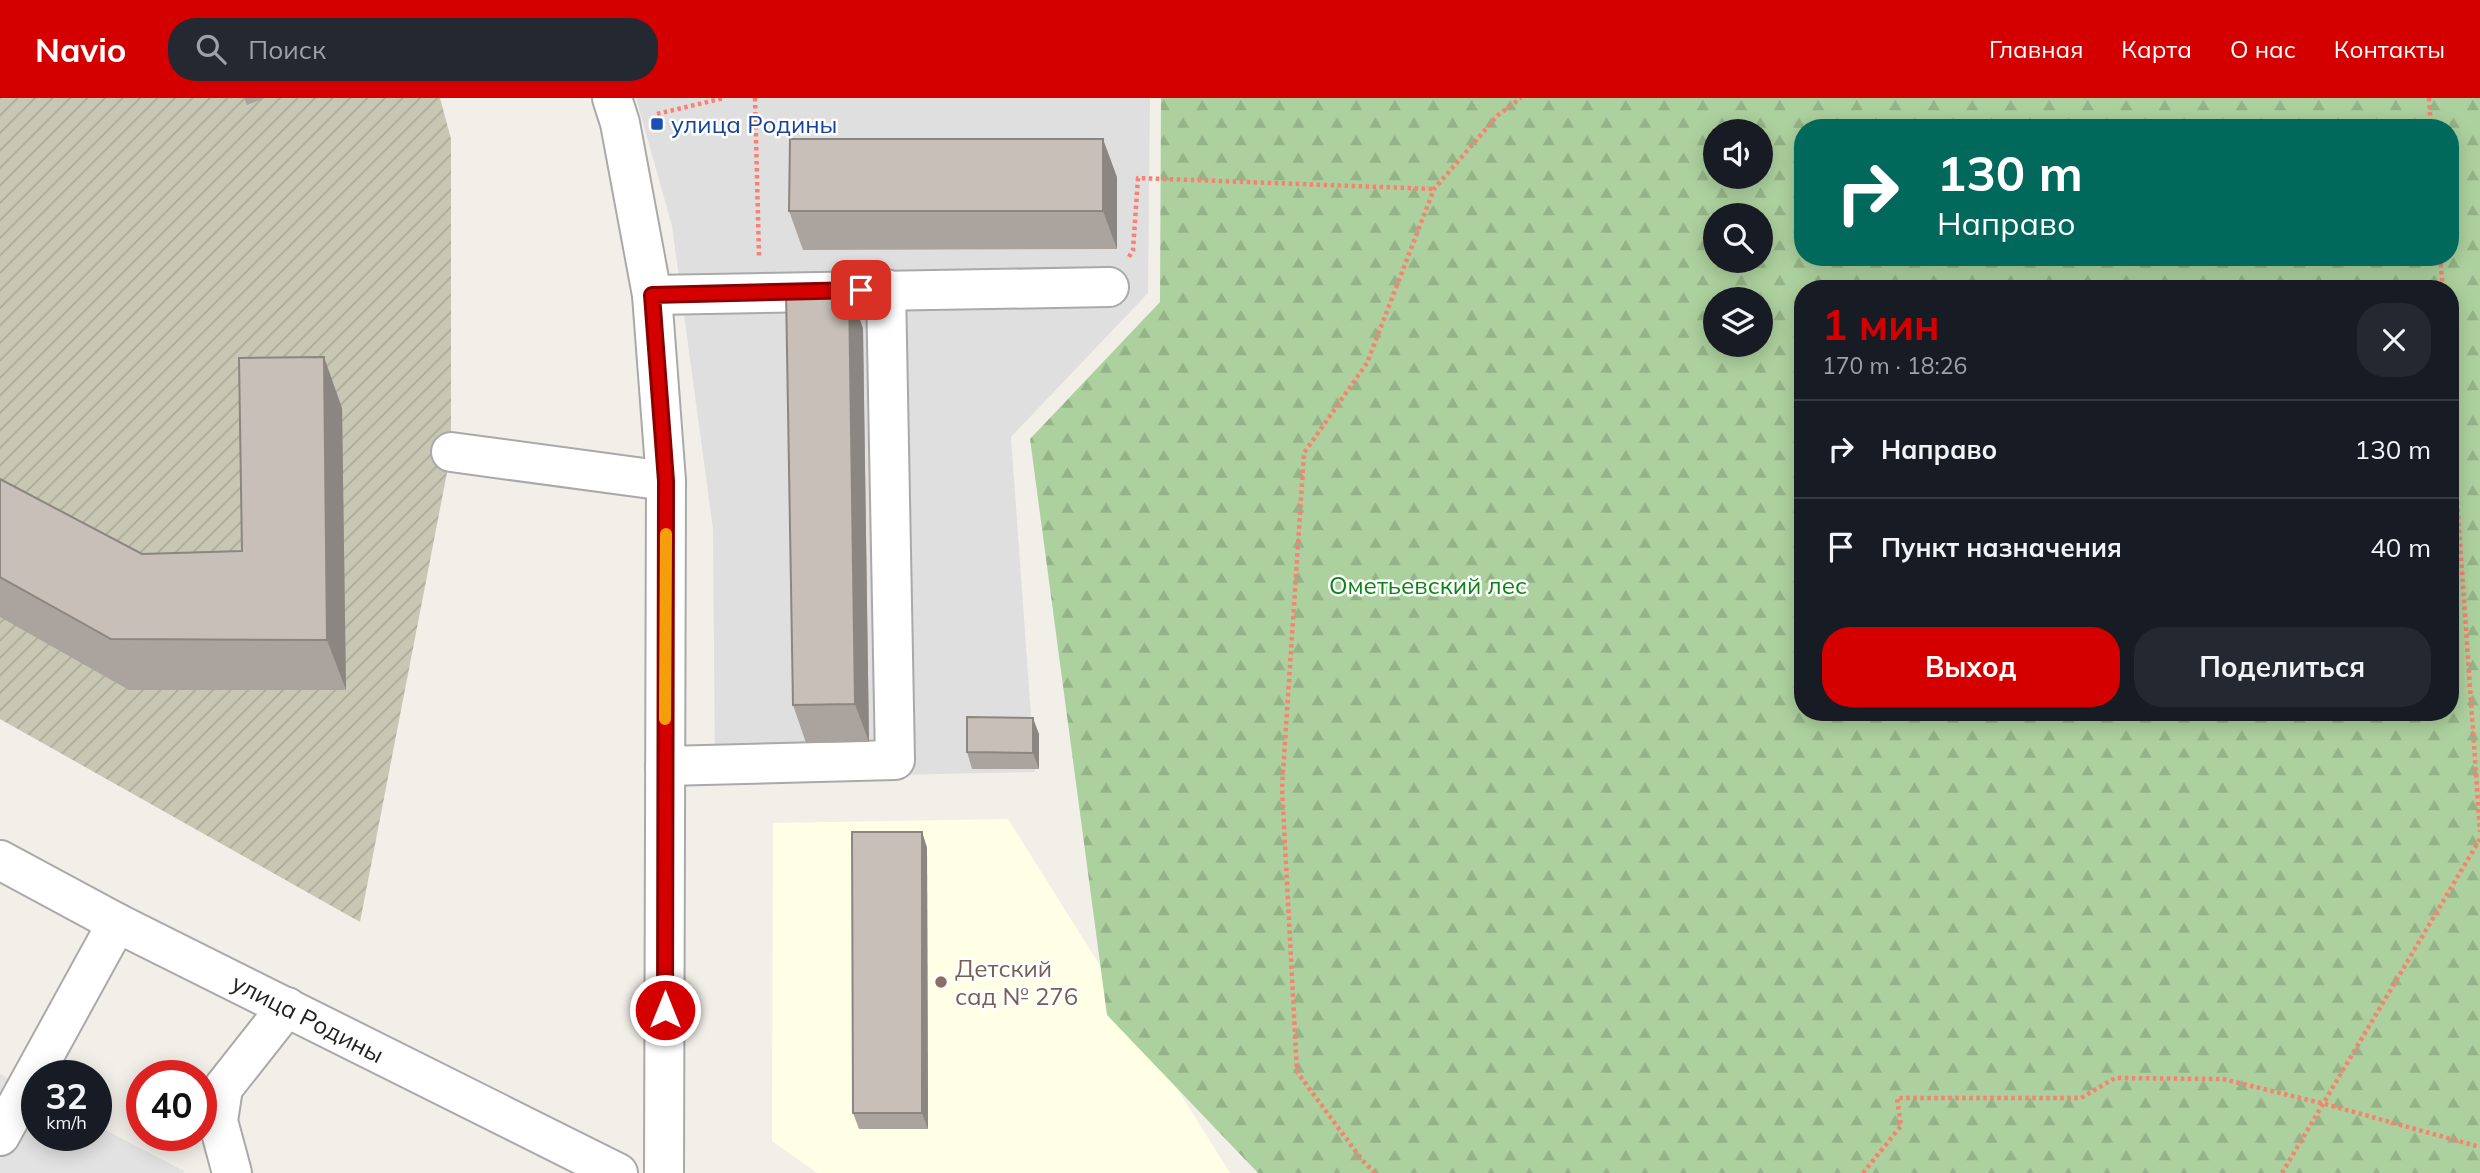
<!DOCTYPE html>
<html lang="ru">
<head>
<meta charset="utf-8">
<style>
  body { margin:0; font-family:Mulish,sans-serif; background:#242831; color:#f1f3f6; height:100vh; display:flex; flex-direction:column; font-size:26px; white-space:nowrap }
  * { box-sizing:border-box; margin:0 }
  p { font-size:23px; color:#9ea1a6 }
  .icon { flex:none; width:38px; height:38px; fill:none; stroke:currentColor; stroke-width:2; stroke-linecap:round; stroke-linejoin:round }
  .map { position:relative; flex:1; overflow:hidden }
  .panel { position:absolute; left:1794px; top:182px; width:665px; height:441px; display:flex; flex-direction:column; background:#171b24; border-radius:28px; box-shadow:0 4px 18px #0003 }
  .panel>* { flex:none }
  .top-card { position:absolute; left:1794px; top:21px; width:665px; height:147px; border-radius:28px; box-shadow:0 4px 18px #0003; background:#00695c; color:#fff; overflow:hidden }
  .tools { position:absolute; left:1703px; top:21px; display:grid; gap:14px }
  .tools a { display:grid; place-items:center; width:70px; height:70px; border-radius:50%; background:#171b24; box-shadow:0 4px 18px #0003; font-size:35px }
  .speed { position:absolute; left:21px; top:962px; display:flex; gap:14px; font-size:35px; font-weight:700; text-align:center }
  .speed>* { display:grid; place-content:center; width:91px; height:91px; border-radius:50%; background:#171b24; box-shadow:0 4px 18px #0003; line-height:1 }
  .speed small { font-size:18px; font-weight:400 }
  .speed .limit { border:10px solid #d22; background:#fff; color:#111 }
  .pin { position:absolute; display:grid; place-items:center; width:60px; height:60px; color:#fff; margin:-30px; border-radius:14px; box-shadow:0 4px 10px #0006 }
  .me { position:absolute; width:77px; margin:-38px; rotate:0deg; stroke-linejoin:round; filter:drop-shadow(0 0 5px #0008) }
  .turn { display:flex; align-items:center; gap:24px; height:147px; padding:0 28px; font-size:32px }
  .turn .icon { width:91px; height:91px; stroke-width:2.5 }
  .turn b { display:block; font-size:49px; line-height:60px }
  .round { display:grid; place-items:center; flex:none; width:74px; height:74px; border-radius:28px; background:#242831 }
  .head { display:flex; align-items:center; justify-content:space-between; height:119px; padding:0 28px }
  h1 { font-size:42px; font-weight:700; line-height:52px; color:#d40000 }
  .button { display:flex; gap:14px; margin-top:auto; padding:14px 28px }
  .button a { flex:1; height:80px; border-radius:28px; background:#d40000; color:#fff; font-size:28px; font-weight:700; line-height:80px; text-align:center }
  .button a+a { background:#242831; color:#f1f3f6 }
  ul { padding:0; list-style:none }
  li { display:flex; align-items:center; gap:21px; height:98px; padding:0 28px; border-top:2px solid #363941 }
  li div { flex:1 }
  li b { display:block; font-size:26px }
  li em { font-style:normal }
  header { display:flex; align-items:center; gap:42px; box-sizing:border-box; height:98px; padding:0 35px; background:#d40000; color:#fff }
  header strong { font-size:33px }
  nav { display:flex; gap:38px; margin-inline-start:auto; font-size:24px }
  .search { width:490px; height:63px; background:#242831; display:flex; align-items:center; gap:18px; box-sizing:border-box; padding:0 24px; border-radius:28px; color:#9ea1a6; font-size:26px }
  .map>svg:first-child { display:block }
  .residential { fill:#e0dfdf }
  .education { fill:#ffffe5 }
  .construction { fill:url(#construction-furrows) }
  .forest { fill:url(#forest-firs); fill-rule:evenodd }
  .parking { fill:#e2e2e2 }
  .lines { fill:none; stroke-linecap:round; stroke-linejoin:round }
  .minor-casing { stroke:#a9a9a9; stroke-width:42 }
  .path { stroke:#fa8072; stroke-width:4.5; stroke-dasharray:3.5 3.5; stroke-linecap:butt }
  .minor { stroke:#fff; stroke-width:38 }
  .wall { fill:#aba49e }
  .shaded-wall { fill:#8b8681 }
  .building { fill:#c7bfb8; stroke:#8b8681; stroke-width:2 }
  .route-casing { stroke:#8a0000; stroke-width:18 }
  .route { stroke:#d40000; stroke-width:12 }
  .slow { stroke:#f59e0b; stroke-width:12 }
  .transit-dot { fill:#1a4fb4; stroke:#fff; stroke-width:2.5 }
  .education-dot { fill:#8d6e63; stroke:#fff; stroke-width:2.5 }
  .labels { text-anchor:middle; dominant-baseline:central; stroke-width:5; stroke-linejoin:round; paint-order:stroke }
  .transit-label { font-size:24px; fill:#164399; stroke:#fff; text-anchor:start }
  .park-label { font-size:24px; fill:#0c8416; stroke:#fff }
  .education-label { font-size:24px; fill:#785e54; stroke:#fff; text-anchor:start }
  .street-label { font-size:24px; fill:#222; stroke:#fff }
</style>
</head>
<body>
<header>
<strong>Navio</strong>
<div class="search"><svg class="icon" aria-label="search" viewBox="0 0 24 24"><circle cx="10" cy="10" r="6"/><path d="M15 15l6 6"/></svg>Поиск</div>
<nav><a>Главная</a><a>Карта</a><a>О нас</a><a>Контакты</a></nav>
</header>
<div class="map">
<svg width="2480" height="1075" viewBox="0 0 2480 1075">
  <defs>
    <pattern id="construction-furrows" width="10" height="10" patternUnits="userSpaceOnUse" patternTransform="scale(1.75)"><rect width="10" height="10" fill="#c7c7b4"/><path d="M-1 1l2-2M0 10L10 0M9 11l2-2" fill="none" stroke="#abab9a"/></pattern>
    <pattern id="forest-firs" width="22" height="20" patternUnits="userSpaceOnUse" patternTransform="scale(1.75)"><rect width="22" height="20" fill="#add19e"/><path d="M5 1l3.5 6h-7zM16 11l3.5 6h-7z" fill="#95b388"/></pattern>
  </defs>
  <rect width="100%" height="100%" fill="#f2efe9"/>
  <path class="residential" d="M636 0H1150L1148 195 1011 339 1035 674 715 681 713 431 672 128Z"/>
  <path class="education" d="M1008 721 1230 1075H817L772 1043 773 725Z"/>
  <path class="construction" d="M0 0H440L451 41V354L360 824 0 621Z"/>
  <path class="forest" d="M1161 0H2480V1075H1258L1107 917 1030 341 1160 204ZM1802 30H2450V159H1802ZM1715 33H1760V79H1715ZM1715 117H1760V163H1715ZM1802 191H2450V614H1802ZM1715 201H1760V247H1715Z"/>
  <path class="parking" d="M0 976 37 995V1038H96V1027L184 1073 183 1075H0Z"/>
  <g class="lines">
    <g class="minor-casing">
      <g id="minor">
        <path d="M612 0 620 25 652 197 666 383 664 1075"/>
        <path d="M652 197 1109 189"/>
        <path d="M451 354 666 383"/>
        <path d="M665 668 895 662 886 191"/>
        <path d="M0 762 117 825 618 1075"/>
        <path d="M0 1038 117 825"/>
        <path d="M232 1075 218 1023 223 990 287 909"/>
      </g>
    </g>
    <g class="path">
      <path d="M755 0 759 158"/>
      <path d="M2429 0 2431 30"/>
      <path d="M657 16 724 0"/>
      <path d="M1129 159 1133 152 1138 80 1434 91"/>
      <path d="M2440 159 2443 191"/>
      <path d="M2450 299 2480 734"/>
      <path d="M1375 1075 1362 1062 1297 974 1282 690 1304 355 1367 265 1434 91 1498 17 1521 0"/>
      <path d="M1863 1075 1901 1028 1897 1000H2081L2115 980 2223 981 2325 1006 2480 1049"/>
      <path d="M2282 1075 2480 741"/>
    </g>
    <use href="#minor" class="minor"/>
  </g>
  <g class="wall">
    <path d="M244 0H265L247 7Z"/>
    <path d="M1117 79V151L803 152 789 113Z"/>
    <path d="M863 230 869 644 806 645 793 607Z"/>
    <path d="M342 310 346 592H129L0 519V381L142 456 242 453Z"/>
    <path d="M1039 636V671H972L967 654Z"/>
    <path d="M922 734 927 750 928 1031H859L853 1015Z"/>
  </g>
  <g class="shaded-wall">
    <path d="M1103 41 1117 79V151L1103 113Z"/>
    <path d="M849 192 863 230 869 644 855 606Z"/>
    <path d="M324 259 342 310 346 592 327 542Z"/>
    <path d="M1033 620 1039 636V671L1033 655Z"/>
    <path d="M922 734 927 750 928 1031 922 1015Z"/>
  </g>
  <g class="building">
    <path d="M790 41H1103V113H789Z"/>
    <path d="M849 192 855 606 793 607 786 193Z"/>
    <path d="M324 259 327 542 111 541 0 479V381L142 456 242 453 239 260Z"/>
    <path d="M967 619 1033 620V655L967 654Z"/>
    <path d="M852 734H922V1015H853Z"/>
  </g>
  <g class="lines">
    <g class="route-casing">
      <path id="route" d="M665 912 666 383 652 197 861 192"/>
    </g>
    <use href="#route" class="route"/>
    <path class="slow" d="M665 621 666 436"/>
  </g>
  <rect class="transit-dot" x="650" y="19" width="14" height="14" rx="3.5"/>
  <circle class="education-dot" cx="941" cy="884" r="7"/>
  <g class="labels">
    <g class="transit-label">
      <text x="671" y="26">улица Родины</text>
    </g>
    <g class="park-label">
      <text x="1428" y="487">Ометьевский лес</text>
    </g>
    <g class="education-label">
      <text x="955" y="870">Детский<tspan x="955" dy="28">сад № 276</tspan></text>
    </g>
    <g class="street-label">
      <text transform="translate(308 920) rotate(27)">улица Родины</text>
    </g>
  </g>
</svg>
<div class="tools">
<a><svg class="icon" aria-label="sound" viewBox="0 0 24 24"><path d="M4 9h4l5-4v14l-5-4H4zM17 9q2 3 0 6"/></svg></a>
<a><svg class="icon" aria-label="search" viewBox="0 0 24 24"><circle cx="10" cy="10" r="6"/><path d="M15 15l6 6"/></svg></a>
<a><svg class="icon" aria-label="layers" viewBox="0 0 24 24"><path d="M12 4l9 5-9 5-9-5zM3 14l9 5 9-5"/></svg></a>
</div>
<div class="speed"><div>32<small>km/h</small></div><div class="limit">40</div></div>
<div class="pin" style="left:861px;top:192px;background:#d93025"><svg class="icon" aria-label="arrive" viewBox="0 0 24 24"><path d="M6 21V4h12l-3 4 3 4H6"/></svg></div>
<svg class="me" style="left:665px;top:912px" viewBox="-20 -20 40 40"><circle r="17" fill="#d40000" stroke="#fff" stroke-width="3"/><path d="M0-11L8 9 0 5-8 9z" fill="#fff"/></svg>
<div class="top-card">
<div class="turn"><svg class="icon" aria-label="right" viewBox="0 0 24 24"><path d="M7 20v-9h11M14 6l5 5-5 5"/></svg><div><b>130 m</b>Направо</div></div>
</div>
<section class="panel">
<div class="head"><div><h1>1 мин</h1><p>170 m · 18:26</p></div><a class="round"><svg class="icon" aria-label="close" viewBox="0 0 24 24"><path d="M6 6l12 12M18 6L6 18"/></svg></a></div>
<ul>
<li><svg class="icon" aria-label="right" viewBox="0 0 24 24"><path d="M7 20v-9h11M14 6l5 5-5 5"/></svg><div><b>Направо</b></div><em>130 m</em></li>
<li><svg class="icon" aria-label="arrive" viewBox="0 0 24 24"><path d="M6 21V4h12l-3 4 3 4H6"/></svg><div><b>Пункт назначения</b></div><em>40 m</em></li>
</ul>
<div class="button"><a>Выход</a><a>Поделиться</a></div>
</section>
</div>
</body>
</html>
